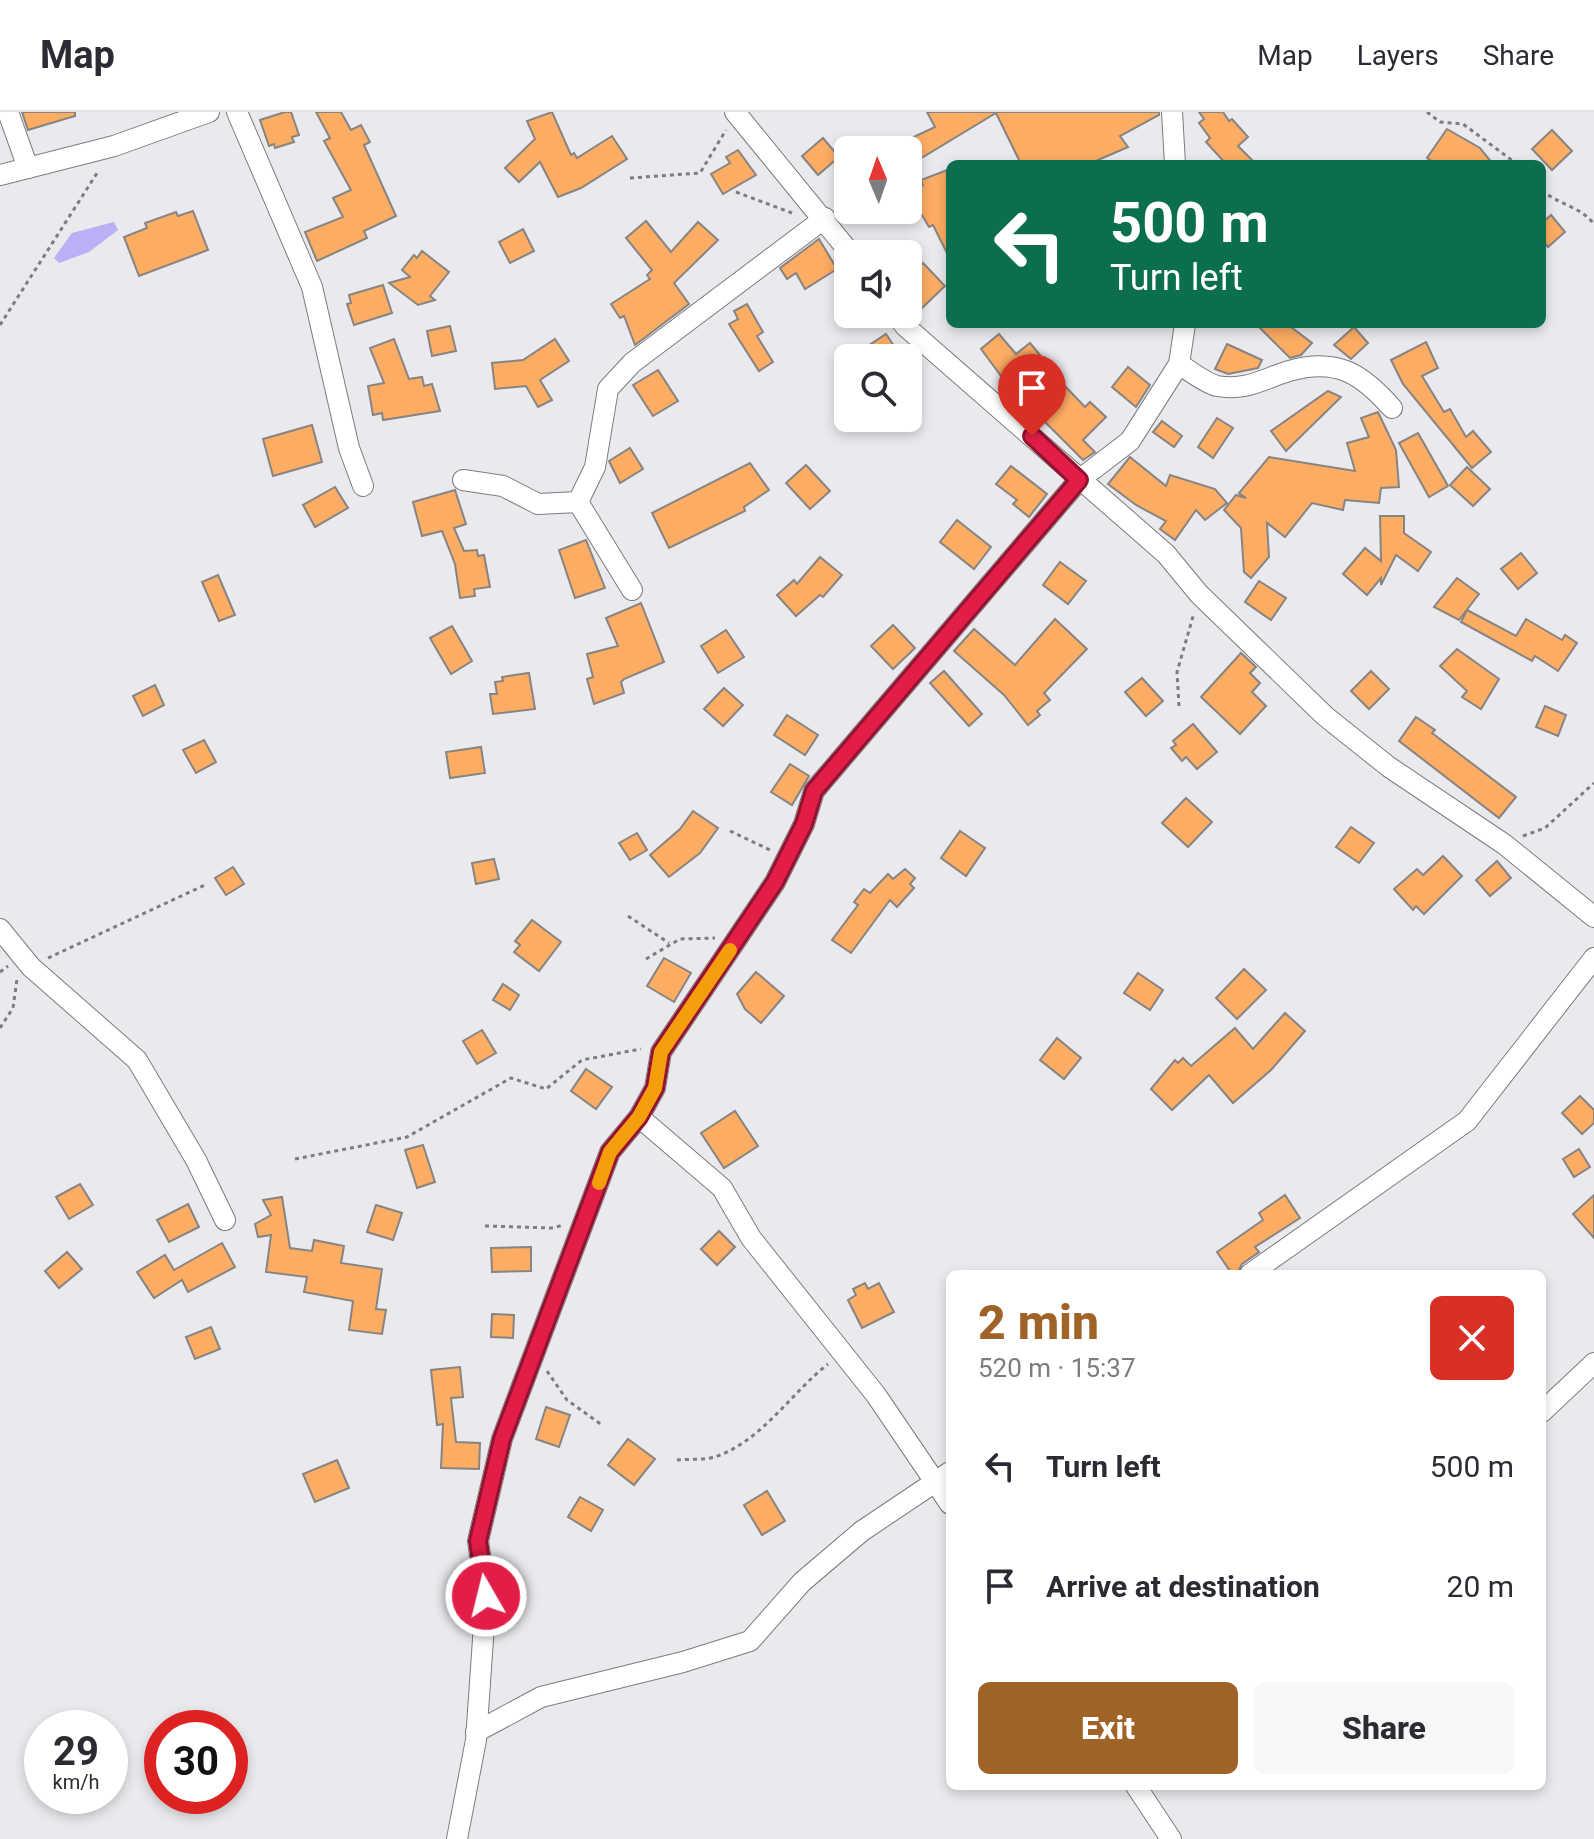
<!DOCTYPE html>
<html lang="en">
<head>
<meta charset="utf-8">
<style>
  body { margin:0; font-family:Roboto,sans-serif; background:#f7f7f7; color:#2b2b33; height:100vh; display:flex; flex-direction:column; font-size:30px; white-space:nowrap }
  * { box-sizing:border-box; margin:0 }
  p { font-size:26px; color:#7c7c81 }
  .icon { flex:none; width:44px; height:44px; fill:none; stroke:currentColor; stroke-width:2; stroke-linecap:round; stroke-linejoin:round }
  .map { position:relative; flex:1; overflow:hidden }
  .drawer { position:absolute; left:946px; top:1158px; width:600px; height:520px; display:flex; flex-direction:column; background:#fff; border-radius:12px; box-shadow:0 4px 12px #0003 }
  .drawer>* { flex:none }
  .guide { position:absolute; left:946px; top:48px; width:600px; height:168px; border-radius:12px; box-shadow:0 4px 12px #0003; background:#0b6e4f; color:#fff; overflow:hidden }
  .needle { width:52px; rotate:358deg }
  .controls { position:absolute; left:834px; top:24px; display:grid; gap:16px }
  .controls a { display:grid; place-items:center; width:88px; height:88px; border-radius:12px; background:#fff; box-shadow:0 4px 12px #0003; font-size:40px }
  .speed { position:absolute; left:24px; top:1598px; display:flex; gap:16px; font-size:40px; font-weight:700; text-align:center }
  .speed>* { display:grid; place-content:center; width:104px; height:104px; border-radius:50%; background:#fff; box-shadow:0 4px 12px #0003; line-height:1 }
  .speed small { font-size:20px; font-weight:400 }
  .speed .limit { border:12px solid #d22; background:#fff; color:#111 }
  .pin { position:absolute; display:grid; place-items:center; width:68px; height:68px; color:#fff; margin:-82px -34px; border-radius:50% 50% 50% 0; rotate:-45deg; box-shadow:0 0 8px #0007 }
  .pin .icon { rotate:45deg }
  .me { position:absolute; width:88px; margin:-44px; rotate:352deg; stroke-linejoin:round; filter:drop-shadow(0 0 6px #0008) }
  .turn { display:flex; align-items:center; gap:28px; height:168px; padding:0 32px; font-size:36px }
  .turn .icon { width:104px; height:104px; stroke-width:2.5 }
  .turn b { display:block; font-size:56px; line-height:68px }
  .round { display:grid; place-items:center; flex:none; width:84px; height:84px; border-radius:12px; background:#f7f7f7 }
  .headline { display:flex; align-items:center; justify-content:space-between; height:136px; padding:0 32px }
  h1 { font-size:48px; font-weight:800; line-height:60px; color:#a06327 }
  .button { display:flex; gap:16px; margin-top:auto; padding:16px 32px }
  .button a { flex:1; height:92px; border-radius:12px; background:#a06327; color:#fff; font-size:32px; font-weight:800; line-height:92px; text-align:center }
  .button a+a { background:#f7f7f7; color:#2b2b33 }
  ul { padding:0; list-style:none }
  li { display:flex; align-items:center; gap:24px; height:120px; padding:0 32px }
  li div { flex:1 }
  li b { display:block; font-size:30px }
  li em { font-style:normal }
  header { display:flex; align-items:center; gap:48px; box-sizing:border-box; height:112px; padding:0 40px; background:#fff; border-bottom:2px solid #e1e1e2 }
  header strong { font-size:38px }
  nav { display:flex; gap:44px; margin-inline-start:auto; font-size:28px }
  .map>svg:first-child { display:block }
  .green { fill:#b9b0f5 }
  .building { fill:#fcac63; stroke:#878482; stroke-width:2 }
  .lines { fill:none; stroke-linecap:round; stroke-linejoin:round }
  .minor-casing { stroke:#7c7c7f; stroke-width:22 }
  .path { stroke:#7d7c7f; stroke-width:3; stroke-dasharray:4 4; stroke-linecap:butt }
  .minor { stroke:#fff; stroke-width:20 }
  .route-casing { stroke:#92132f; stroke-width:20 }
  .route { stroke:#e11d48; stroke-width:14 }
  .slow { stroke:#f59e0b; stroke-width:14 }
</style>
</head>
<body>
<header>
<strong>Map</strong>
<nav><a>Map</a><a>Layers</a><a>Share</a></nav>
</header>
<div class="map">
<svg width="1594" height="1727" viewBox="0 0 1594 1727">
  <rect width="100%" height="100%" fill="#eae9ed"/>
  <path class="green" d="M114 110 118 118 89 140 59 151 54 146 72 121Z"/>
  <g class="building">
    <path d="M22 0H75V4L28 18Z"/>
    <path d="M285 0H291L299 23 292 25 294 30 275 36 274 32 269 34 260 8Z"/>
    <path d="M316 0H341L351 18 361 13 370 30 364 33 396 104 364 119 367 126 317 149 305 120 343 105 333 86 351 78 324 29 330 26Z"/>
    <path d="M552 0 571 43 574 41 577 46 612 24 627 47 581 76 558 85 540 50 519 70 505 56 535 27 527 9Z"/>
    <path d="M927 0H1159V3L1120 24 1128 35 1089 52H1021L996 1 913 51 903 30 935 15Z"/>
    <path d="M1199 0H1223L1229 9 1232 7 1248 25 1238 34 1256 52H1226L1206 30 1210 26 1199 11 1204 7Z"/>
    <path d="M1447 17 1480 36 1493 52H1436L1427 46Z"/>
    <path d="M1552 18 1572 39 1552 58 1532 37Z"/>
    <path d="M823 26 839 45 818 63 802 44Z"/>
    <path d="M738 38 756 63 723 82 711 62 730 51 726 45Z"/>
    <path d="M950 57V147L933 113 929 115 919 98 908 104V82L923 73 921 68Z"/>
    <path d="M193 99 208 138 139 164 124 125 147 116 145 111 176 100 178 104Z"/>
    <path d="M1551 103 1565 120 1548 135 1542 128V111Z"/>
    <path d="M646 109 671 140 698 110 718 128 674 171 689 192 635 233 624 204 620 206 611 192 650 167 647 163 652 158 626 126Z"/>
    <path d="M523 117 534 139 510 151 499 130Z"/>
    <path d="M819 127 837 157 805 177 796 161 787 167 780 156Z"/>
    <path d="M422 139 449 160 430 184 435 188 418 193 389 171 410 165 402 158 414 143 417 146Z"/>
    <path d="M923 151 945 174 922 196 908 181V166Z"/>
    <path d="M383 173 392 201 354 213 347 192 351 191 349 183Z"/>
    <path d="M747 192 763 220 757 224 773 250 759 259 729 212 738 207 734 199Z"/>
    <path d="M1256 212H1287L1312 231 1301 243 1290 246Z"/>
    <path d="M450 214 456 239 432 244 427 219Z"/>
    <path d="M1354 215 1368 231 1351 247 1334 233Z"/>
    <path d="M886 222 898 240 889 246H850Z"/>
    <path d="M999 222 1016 242 1030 231 1040 243 1007 272 981 237Z"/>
    <path d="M394 227 409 267 422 265 424 274 432 272 440 299 383 308 382 301 373 303 368 274 384 271 370 236Z"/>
    <path d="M555 227 569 249 540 268 552 288 538 295 526 274 495 277 492 251 523 248Z"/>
    <path d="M1426 230 1438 256 1422 264 1444 300 1450 297 1466 325 1473 319 1491 340 1472 356 1403 272 1391 248Z"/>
    <path d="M1227 232 1262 248 1258 256 1228 262 1215 257Z"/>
    <path d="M1128 255 1150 273 1136 295 1112 275Z"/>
    <path d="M658 258 678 289 653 304 633 273Z"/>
    <path d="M1061 270 1085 295 1090 290 1106 305 1083 328 1095 340 1083 348 1033 298Z"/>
    <path d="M1328 279 1341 285 1286 339 1271 319Z"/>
    <path d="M1378 300 1396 338 1399 375 1381 376 1379 391 1345 388 1343 398 1312 391 1285 425 1267 411 1269 445 1251 466 1244 460 1241 416 1224 398 1236 383 1246 386 1239 381 1269 345 1355 359 1347 331 1369 325 1361 306Z"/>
    <path d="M1217 306 1233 316 1213 346 1198 335Z"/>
    <path d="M1162 309 1182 324 1174 335 1153 320Z"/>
    <path d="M312 313 322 350 273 364 263 327Z"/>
    <path d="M1418 321 1448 374 1429 385 1399 331Z"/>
    <path d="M630 336 643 357 620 371 609 349Z"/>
    <path d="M1130 345 1166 374 1170 363 1215 377 1227 391 1205 408 1196 398 1175 428 1160 417 1166 409 1136 393 1108 372Z"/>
    <path d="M750 351 769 378 744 395 745 399 669 436 652 401Z"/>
    <path d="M806 353 830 379 810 397 786 371Z"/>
    <path d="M1011 354 1047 382 1029 405 1013 392 1017 388 996 372Z"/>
    <path d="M1467 355 1490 377 1473 394 1450 373Z"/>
    <path d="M335 375 348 396 315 415 303 393Z"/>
    <path d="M455 378 466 412 454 416 464 439 477 438 478 444 484 443 490 475 474 477 475 484 460 486 455 452 442 419 422 424 413 390Z"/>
    <path d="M1380 404H1404V421L1431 440 1418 459 1396 443 1381 473V466L1367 483 1343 462 1365 436 1381 449Z"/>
    <path d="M957 408 991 435 974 457 940 430Z"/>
    <path d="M586 428 605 476 575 486 559 438Z"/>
    <path d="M1521 441 1537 461 1518 477 1501 457Z"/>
    <path d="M820 445 842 463 823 485 820 483 796 504 777 483 794 468 797 472Z"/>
    <path d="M1060 450 1086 469 1068 492 1043 473Z"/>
    <path d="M218 463 235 503 219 509 202 470Z"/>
    <path d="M1457 466 1479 482 1459 508 1434 495Z"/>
    <path d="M1259 469 1286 486 1271 508 1245 490Z"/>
    <path d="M641 491 664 550 624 567 621 570 624 581 594 592 587 567 593 565 587 542 618 534 606 506Z"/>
    <path d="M1467 498 1516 524 1526 507 1562 528 1565 523 1577 531 1558 559 1535 544 1532 549 1461 510Z"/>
    <path d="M1055 507 1087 537 1044 581 1050 588 1037 599 1040 603 1028 613 1004 583 954 539 974 517 1015 553Z"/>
    <path d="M893 513 915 536 893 557 871 534Z"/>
    <path d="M452 514 472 549 451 562 430 526Z"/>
    <path d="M726 518 744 545 718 561 701 534Z"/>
    <path d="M1457 537 1499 567 1481 597 1462 585 1467 579 1440 554Z"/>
    <path d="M1241 541 1256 555 1250 561 1260 571 1252 580 1266 594 1240 622 1201 585Z"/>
    <path d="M944 559 982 602 969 614 930 571Z"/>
    <path d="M1371 559 1389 577 1369 597 1351 579Z"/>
    <path d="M529 561 535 597 493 602 490 582H497L495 570 503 569 502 565Z"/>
    <path d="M1142 566 1163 589 1146 604 1125 580Z"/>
    <path d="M155 573 164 593 143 604 133 584Z"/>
    <path d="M724 576 743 593 723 614 704 597Z"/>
    <path d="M1545 594 1566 603 1558 624 1536 615Z"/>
    <path d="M787 603 818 623 805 643 774 623Z"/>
    <path d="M1416 605 1435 618 1432 621 1516 685 1499 706 1399 629Z"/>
    <path d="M1193 612 1217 640 1197 657 1186 645 1182 649 1171 636 1176 633 1173 629Z"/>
    <path d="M204 628 216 650 196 661 183 638Z"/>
    <path d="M481 635 485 661 450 666 446 640Z"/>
    <path d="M790 652 809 664 792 693 771 680Z"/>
    <path d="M1186 686 1212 710 1188 735 1162 711Z"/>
    <path d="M693 699 718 716 700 741 669 765 650 743 680 717Z"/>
    <path d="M1351 715 1374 731 1359 751 1336 735Z"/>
    <path d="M960 719 985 736 966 764 941 746Z"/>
    <path d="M637 721 647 738 630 748 619 731Z"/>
    <path d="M1443 744 1462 764 1424 802 1416 794 1413 798 1394 777 1417 757 1423 763Z"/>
    <path d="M494 747 499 767 476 772 472 751Z"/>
    <path d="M1497 749 1511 766 1490 784 1476 768Z"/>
    <path d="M233 755 244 772 226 783 215 766Z"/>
    <path d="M905 757 915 766 910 772 914 776 897 795 890 788 851 841 832 828 858 793 854 790 864 777 870 781 888 762 893 767Z"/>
    <path d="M532 808 561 830 539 859 514 840 520 833 515 829Z"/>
    <path d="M664 846 691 861 674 890 647 874Z"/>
    <path d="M1244 857 1266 878 1237 907 1216 886Z"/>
    <path d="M756 860 784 884 761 911 745 897 737 882Z"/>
    <path d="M1138 861 1163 878 1150 898 1124 881Z"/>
    <path d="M503 872 519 883 510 898 493 888Z"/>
    <path d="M1285 901 1305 919 1271 958 1233 991 1209 963 1172 998 1151 977 1175 948 1178 951 1183 946 1191 954 1235 916 1253 937Z"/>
    <path d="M482 918 496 941 477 952 463 929Z"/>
    <path d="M1057 926 1081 946 1064 967 1040 948Z"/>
    <path d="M586 957 612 975 596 997 571 979Z"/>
    <path d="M1580 984 1594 998V1011L1582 1022 1562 1001Z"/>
    <path d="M735 999 758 1034 724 1056 701 1021Z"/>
    <path d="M423 1033 435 1070 417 1076 405 1038Z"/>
    <path d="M1579 1037 1590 1055 1574 1065 1563 1047Z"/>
    <path d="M80 1072 93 1093 69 1107 56 1085Z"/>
    <path d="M1285 1083 1300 1106 1255 1135 1259 1140 1242 1152 1237 1162H1232L1217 1140 1263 1108 1259 1101Z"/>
    <path d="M1594 1083V1126L1573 1102Z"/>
    <path d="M282 1085 290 1136 312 1139 314 1128 344 1134 341 1151 382 1157 376 1197 386 1198 382 1222 349 1218 353 1189 304 1180 307 1165 266 1160 271 1123 258 1125 255 1112 271 1103 263 1088Z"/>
    <path d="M188 1092 199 1115 169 1130 157 1108Z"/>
    <path d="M376 1093 402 1101 393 1128 367 1120Z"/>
    <path d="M719 1119 735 1135 717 1153 701 1137Z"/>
    <path d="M222 1131 235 1155 188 1180 182 1168 154 1186 137 1160 165 1143 174 1158Z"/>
    <path d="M531 1135V1159L492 1160 491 1136Z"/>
    <path d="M67 1140 82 1157 59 1176 45 1159Z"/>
    <path d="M865 1171 868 1177 879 1171 894 1200 862 1216 848 1188 856 1183 853 1177Z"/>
    <path d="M492 1202 514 1203 513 1226 491 1225Z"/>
    <path d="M211 1215 220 1237 195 1247 186 1225Z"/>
    <path d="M460 1255 463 1285 451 1286 456 1330 480 1331 479 1357 441 1356 443 1312 437 1313 431 1258Z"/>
    <path d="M546 1295 570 1303 559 1335 536 1327Z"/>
    <path d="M628 1327 655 1347 634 1373 608 1353Z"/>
    <path d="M337 1348 349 1376 315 1390 303 1362Z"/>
    <path d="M767 1379 785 1409 762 1423 744 1393Z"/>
    <path d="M580 1385 603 1398 591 1419 568 1405Z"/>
  </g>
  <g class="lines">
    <g class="minor-casing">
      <g id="minor">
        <path d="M8 0 28 56"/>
        <path d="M237 0 312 175 349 336 363 374"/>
        <path d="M735 0 851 142"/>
        <path d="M1172 0 1175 52"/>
        <path d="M0 63 114 34 209 0"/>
        <path d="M896 202 905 214 1166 442 1199 482 1325 604 1389 655 1504 732 1594 805"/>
        <path d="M1179 252C1190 259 1205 271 1217 274 1247 279 1263 267 1289 259 1337 245 1362 262 1392 296"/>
        <path d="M463 368 503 374 538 392 578 390 632 478"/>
        <path d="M578 390 595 355 608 277 632 251 825 106"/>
        <path d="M0 817 31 855 137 948 196 1048 225 1108"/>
        <path d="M639 1005 722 1076 751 1126 876 1283 950 1392"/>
        <path d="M1250 1162 1467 1009 1594 846"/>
        <path d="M1542 1300 1594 1251"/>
        <path d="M476 1620 541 1585 683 1550 750 1529 802 1470 862 1419 950 1360"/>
        <path d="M1136 1674 1171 1727"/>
        <path d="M457 1727 476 1628 486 1484 478 1429 502 1327 610 1040 639 1005 655 976 661 940 775 770 804 712 814 679 1079 368 1130 329 1179 252 1185 212"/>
      </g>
    </g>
    <g class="path">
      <path d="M1427 0 1440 10 1463 12 1517 52"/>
      <path d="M630 66 700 61 726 18"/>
      <path d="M1542 78C1556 92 1585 96 1594 113"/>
      <path d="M736 80 792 101"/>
      <path d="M0 213 99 58"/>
      <path d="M1179 594 1177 560 1194 501"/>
      <path d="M730 719 770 738"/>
      <path d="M1523 724 1545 716 1594 671"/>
      <path d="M628 804 669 831"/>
      <path d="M48 846 207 772"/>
      <path d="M646 847 680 827 715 826"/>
      <path d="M0 860 8 854"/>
      <path d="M0 916 13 896 17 867"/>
      <path d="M295 1047 407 1025 511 966 546 977 582 948 641 937"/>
      <path d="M485 1114 553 1116 563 1113"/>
      <path d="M547 1259 567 1288 602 1313"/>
      <path d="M677 1348C688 1347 704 1348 715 1345 762 1329 791 1281 828 1252"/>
    </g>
    <use href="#minor" class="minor"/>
  </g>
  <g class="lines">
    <g class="route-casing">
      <path id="route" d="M486 1484 478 1429 502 1327 610 1040 639 1005 655 976 661 940 775 770 804 712 814 679 1079 368 1032 324"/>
    </g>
    <use href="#route" class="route"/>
    <path class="slow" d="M599 1071 610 1040 639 1005 655 976 661 940 730 838"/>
  </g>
</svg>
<div class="controls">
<a><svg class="needle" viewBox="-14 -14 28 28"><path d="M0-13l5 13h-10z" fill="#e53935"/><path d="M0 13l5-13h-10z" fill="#7c7c81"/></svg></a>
<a><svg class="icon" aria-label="sound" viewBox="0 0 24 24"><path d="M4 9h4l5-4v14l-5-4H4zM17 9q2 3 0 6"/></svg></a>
<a><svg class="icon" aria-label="search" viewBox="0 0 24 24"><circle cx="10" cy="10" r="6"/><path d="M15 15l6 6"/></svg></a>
</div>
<div class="speed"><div>29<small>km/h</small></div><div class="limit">30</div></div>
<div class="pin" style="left:1032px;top:324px;background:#d93025"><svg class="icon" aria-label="arrive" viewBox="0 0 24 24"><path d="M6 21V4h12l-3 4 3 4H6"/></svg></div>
<svg class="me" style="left:486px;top:1484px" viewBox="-20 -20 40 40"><circle r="17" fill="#e11d48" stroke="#fff" stroke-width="3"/><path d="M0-11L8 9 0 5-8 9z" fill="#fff"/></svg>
<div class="guide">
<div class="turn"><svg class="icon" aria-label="left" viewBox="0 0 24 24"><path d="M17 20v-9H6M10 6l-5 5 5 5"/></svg><div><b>500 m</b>Turn left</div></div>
</div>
<section class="drawer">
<div class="headline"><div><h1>2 min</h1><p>520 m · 15:37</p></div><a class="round" style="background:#d93025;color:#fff"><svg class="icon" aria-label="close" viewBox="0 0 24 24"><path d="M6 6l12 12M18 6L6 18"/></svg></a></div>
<ul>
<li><svg class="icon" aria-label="left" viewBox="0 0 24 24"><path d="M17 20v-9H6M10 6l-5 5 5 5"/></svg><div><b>Turn left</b></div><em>500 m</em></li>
<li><svg class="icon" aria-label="arrive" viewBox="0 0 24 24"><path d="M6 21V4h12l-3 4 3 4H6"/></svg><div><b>Arrive at destination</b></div><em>20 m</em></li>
</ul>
<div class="button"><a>Exit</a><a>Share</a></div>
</section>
</div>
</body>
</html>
